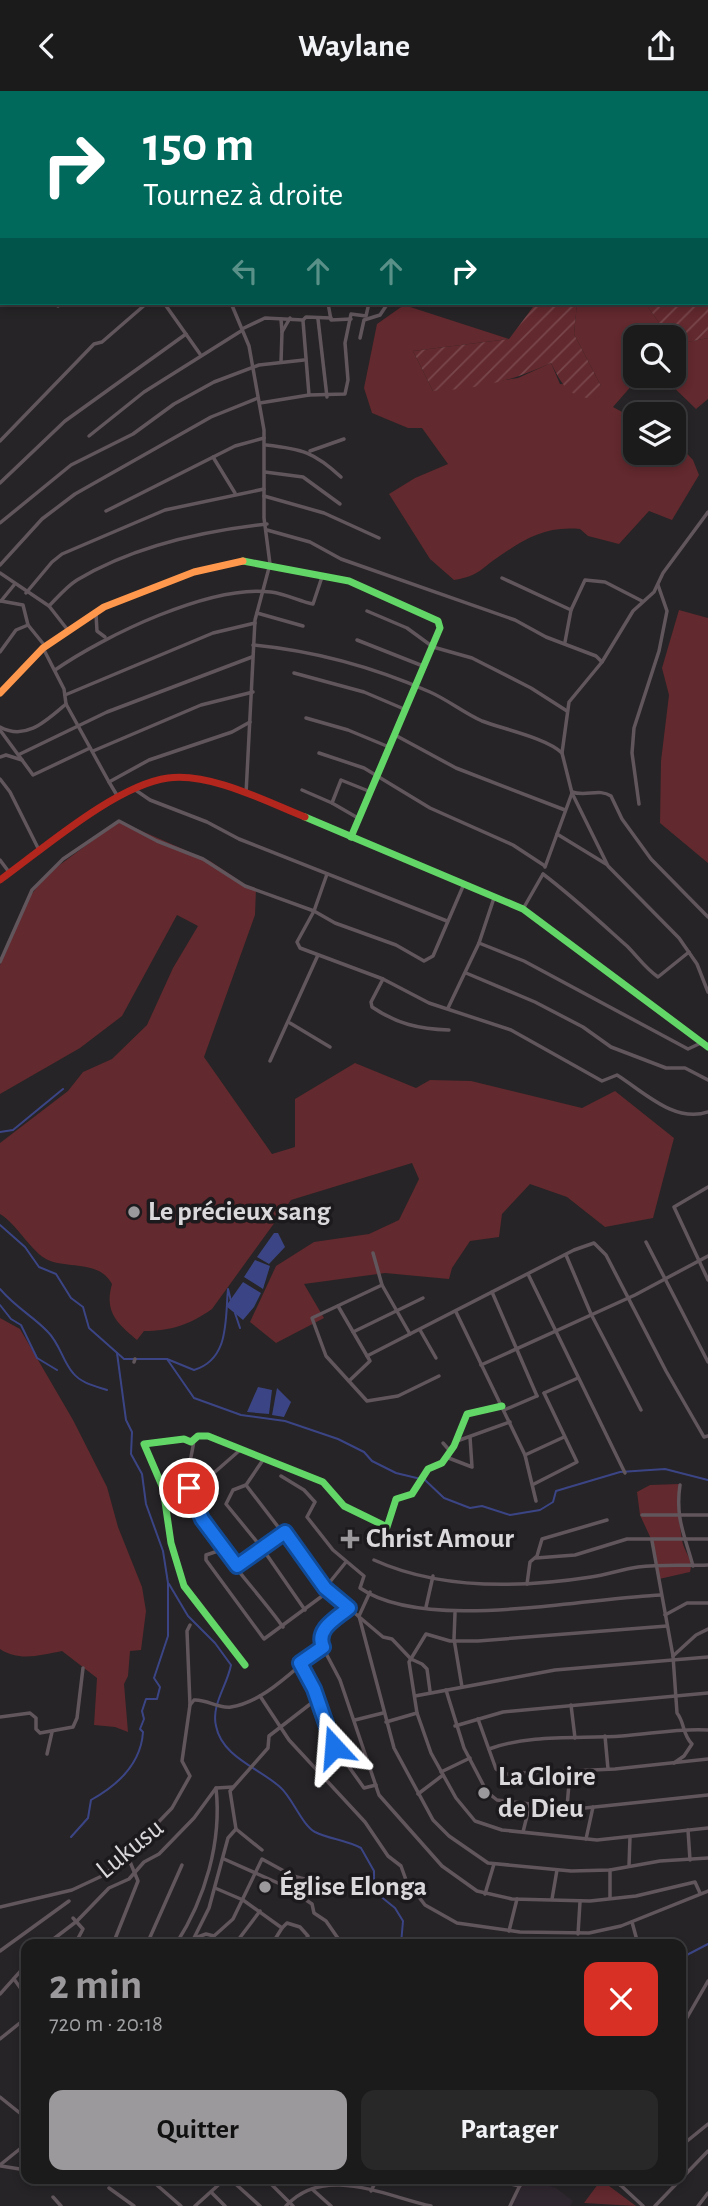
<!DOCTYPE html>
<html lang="fr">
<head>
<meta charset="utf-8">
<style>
  body { margin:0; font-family:"Alegreya Sans",sans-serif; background:#292829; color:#f1f3f6; height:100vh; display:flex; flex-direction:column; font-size:26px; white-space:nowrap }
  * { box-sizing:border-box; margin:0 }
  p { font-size:23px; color:#a0a1a3 }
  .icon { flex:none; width:38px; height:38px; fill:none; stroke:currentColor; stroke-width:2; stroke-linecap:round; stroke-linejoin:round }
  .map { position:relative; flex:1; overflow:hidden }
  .drawer { position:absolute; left:21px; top:1848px; width:665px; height:245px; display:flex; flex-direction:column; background:#1c1b1c; border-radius:14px; box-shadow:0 4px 10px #0003,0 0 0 2px #3a393b }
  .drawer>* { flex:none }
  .hud { position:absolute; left:0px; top:0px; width:709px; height:214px; box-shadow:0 4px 10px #0003,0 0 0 2px #3a393b; background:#00695c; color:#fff; overflow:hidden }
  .buttons { position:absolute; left:623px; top:234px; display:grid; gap:14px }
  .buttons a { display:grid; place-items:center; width:63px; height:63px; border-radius:14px; background:#1c1b1c; box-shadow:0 4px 10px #0003,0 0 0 2px #3a393b; font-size:35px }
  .pin { position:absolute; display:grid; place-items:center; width:60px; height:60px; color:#fff; margin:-30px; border:4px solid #fff; border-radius:50%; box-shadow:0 2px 7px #0007 }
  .me { position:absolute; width:77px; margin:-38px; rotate:341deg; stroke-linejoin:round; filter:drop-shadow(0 0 5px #0008) }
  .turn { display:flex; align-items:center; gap:24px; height:147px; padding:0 28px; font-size:32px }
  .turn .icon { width:91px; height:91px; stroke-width:2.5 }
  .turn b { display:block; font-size:49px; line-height:60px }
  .lanes { display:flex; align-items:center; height:66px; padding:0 28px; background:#0003; justify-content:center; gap:35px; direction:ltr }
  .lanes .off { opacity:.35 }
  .round { display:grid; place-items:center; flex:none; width:74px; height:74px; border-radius:14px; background:#292829 }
  .headline { display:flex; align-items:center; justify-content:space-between; height:119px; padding:0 28px }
  h1 { font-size:42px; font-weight:700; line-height:52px; color:#9b999b }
  .cta { display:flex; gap:14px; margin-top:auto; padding:14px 28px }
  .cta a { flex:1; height:80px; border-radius:14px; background:#9b999b; color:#111; font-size:28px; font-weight:700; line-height:80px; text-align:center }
  .cta a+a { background:#292829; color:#f1f3f6 }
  header { display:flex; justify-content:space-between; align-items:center; height:91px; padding:0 28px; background:#1c1b1c; font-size:32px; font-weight:700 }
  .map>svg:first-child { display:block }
  .built { fill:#2f272f }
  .grass { fill:#62292e }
  .garden { fill:url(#garden-furrows) }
  .water { fill:#3b4585 }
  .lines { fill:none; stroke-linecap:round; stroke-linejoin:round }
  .stream { stroke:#3b4585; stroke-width:2 }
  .street { stroke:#61565c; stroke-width:3.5 }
  .fast { stroke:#63d668; stroke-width:7 }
  .slow { stroke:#ff974d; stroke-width:7 }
  .jam { stroke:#b3261e; stroke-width:7 }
  .route-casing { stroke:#114b97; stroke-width:18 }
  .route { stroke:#1a73e8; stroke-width:12 }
  .poi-dot { fill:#9b999b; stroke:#1d1a1d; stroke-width:2.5 }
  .labels { text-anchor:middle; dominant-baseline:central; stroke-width:7; stroke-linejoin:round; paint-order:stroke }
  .poi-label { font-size:28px; font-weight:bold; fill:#dad8da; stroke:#1d1a1d; text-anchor:start }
  .street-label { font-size:28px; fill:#dad8da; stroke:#1d1a1d }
</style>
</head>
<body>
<header><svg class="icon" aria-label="back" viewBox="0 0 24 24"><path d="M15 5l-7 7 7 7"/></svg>Waylane<svg class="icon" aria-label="share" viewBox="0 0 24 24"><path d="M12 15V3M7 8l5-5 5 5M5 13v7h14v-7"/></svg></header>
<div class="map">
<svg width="708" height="2115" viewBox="0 0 708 2115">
  <defs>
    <pattern id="garden-furrows" width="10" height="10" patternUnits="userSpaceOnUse" patternTransform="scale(1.75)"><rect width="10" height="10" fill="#62292e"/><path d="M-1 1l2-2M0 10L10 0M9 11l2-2" fill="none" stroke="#78474c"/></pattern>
  </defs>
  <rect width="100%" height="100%" fill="#262426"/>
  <path class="built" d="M526 2088 556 2097 573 2110 570 2115H511Z"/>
  <g class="grass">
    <path d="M372 0H550V2Z"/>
    <path d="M577 212H645L665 240 682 252 708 247V308L696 318 662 285H674V247H635V285H640L613 316 635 328V362H674V349L693 369 699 384 672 429 649 420 619 453 588 445 580 438C547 435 528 446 501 464 481 477 480 485 454 489L430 468 389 403 415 387 448 373 422 337H408L372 322 364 297 377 233 404 214 509 248 413 260 433 300 518 287 551 272 560 293 601 295 574 243Z"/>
    <path d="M679 519 708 527V772L660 732 661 670 669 604 662 577Z"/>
    <path d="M119 730 210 770 249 796 256 797 255 824 204 966 272 1063 295 1056V1008L355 972 416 997 430 989 471 990 582 1017 615 1000 674 1047 653 1127 605 1136 567 1106 530 1093 502 1123 499 1146 470 1150 452 1177 449 1188 385 1182 304 1193 324 1227 276 1252 250 1231 276 1175 314 1151 369 1143 399 1129 419 1088 412 1072 291 1109 212 1218C189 1234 171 1240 144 1240L137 1249C117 1232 104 1221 112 1193 99 1169 69 1178 48 1169 31 1161 17 1133 0 1123V1052L68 1000 83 981 112 968 147 934 173 877 198 835 177 824 122 925 80 957 0 1003V874L28 808 46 784Z"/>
    <path d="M0 1227 20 1238 73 1329 107 1396 118 1436 142 1496 146 1520 141 1559 130 1560 128 1585 124 1593 128 1641 115 1636 94 1634 97 1587 62 1560C41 1564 19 1571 0 1558Z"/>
    <path d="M679 1393C677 1413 679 1430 682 1449 684 1462 694 1468 690 1481L659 1488 652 1450 640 1424 637 1401 650 1394Z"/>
    <path d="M601 2089 636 2115 584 2112Z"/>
  </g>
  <g class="garden">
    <path d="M708 203V247L683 252 665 240 645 212H707Z"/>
    <path d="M536 212H577L574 243 601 295 595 308C568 306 562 294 551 272 509 291 479 298 433 300L413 260 509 248Z"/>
  </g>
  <g class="water">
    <path d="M274 1142H278L285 1156 269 1173 257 1166Z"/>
    <path d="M255 1169 270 1175 263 1198 244 1186Z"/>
    <path d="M243 1191 261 1202 254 1216 243 1229 226 1215Z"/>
    <path d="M258 1296 272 1299 269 1323 247 1321Z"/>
    <path d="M277 1297 291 1311 284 1326 272 1324Z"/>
  </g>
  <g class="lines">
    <g class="stream">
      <path d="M0 1041 13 1039 63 998"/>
      <path d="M0 1134 25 1156 39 1176 56 1183 71 1207 83 1216 89 1237 124 1268H167L194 1279C230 1268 225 1228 228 1198L231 1210"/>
      <path d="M0 1198C16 1217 33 1225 48 1241 60 1253 63 1271 73 1282 81 1292 95 1295 107 1299"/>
      <path d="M0 1214 11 1228 21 1234 37 1267 57 1279"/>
      <path d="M235 1222 240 1237"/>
      <path d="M167 1268 194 1307 241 1324 285 1330 338 1348 364 1361 372 1370 396 1382 425 1389 444 1407 470 1417 482 1415 510 1424 540 1419 553 1411 556 1400 620 1381 665 1378 708 1389"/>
      <path d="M169 1493 188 1525 215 1552 231 1574C227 1595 211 1614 216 1635 222 1666 259 1677 280 1696 292 1706 302 1734 315 1741 329 1748 346 1749 361 1757L374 1780V1800L395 1817 403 1830 401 1853"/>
      <path d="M71 1746 88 1727 91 1709C118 1694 141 1673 143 1641L140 1638 144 1628 142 1620 146 1608H157L160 1596 154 1587 168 1545V1492L163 1460 146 1413 142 1383 131 1363 132 1341 126 1329 117 1262"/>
      <path d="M681 1867 708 1853"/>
    </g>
    <g class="street">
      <path d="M143 0 144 2"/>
      <path d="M365 0 366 2"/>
      <path d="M297 2 304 0"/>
      <path d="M0 9 2 11"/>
      <path d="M0 45 2 47"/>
      <path d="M0 79 2 80"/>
      <path d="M0 92 2 90"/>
      <path d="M0 155 2 153"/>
      <path d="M0 168 2 170"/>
      <path d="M0 206 2 204"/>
      <path d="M52 212 58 215 61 212"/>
      <path d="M164 212 200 263"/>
      <path d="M231 212 249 255 264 339V427L270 473 255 529 246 703"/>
      <path d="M328 212 331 229 351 228"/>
      <path d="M281 228 282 241"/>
      <path d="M318 228 327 306"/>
      <path d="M303 230 309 304"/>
      <path d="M244 237 265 227 303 229 306 226 331 227"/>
      <path d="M360 247 364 229 380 224 388 212"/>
      <path d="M281 271 282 241 290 227"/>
      <path d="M260 312 309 304 345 303 348 289 345 252 351 223 366 225 369 212"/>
      <path d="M89 345 144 301 241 240"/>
      <path d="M0 350 94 253 102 251 147 212"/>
      <path d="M266 354C302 358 314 361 341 386"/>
      <path d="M310 360 344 348"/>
      <path d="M213 366 235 402"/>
      <path d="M265 381 303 386 340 413"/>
      <path d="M0 392 65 330 186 243"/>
      <path d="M264 405 324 422 379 447"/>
      <path d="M106 420 235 355 264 347"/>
      <path d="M708 421 663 482 654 501 633 520 602 571 569 611 562 662 572 702 608 775 679 847 697 873 708 901"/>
      <path d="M0 432 71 374 133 343 174 313 214 291 259 274 304 269"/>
      <path d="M267 439 310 451 341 468 515 529 546 546 596 565 602 571"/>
      <path d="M0 474 42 428 75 403 211 326 258 307"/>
      <path d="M0 482 49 515 67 538"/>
      <path d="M502 487 571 519 565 551"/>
      <path d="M26 502 52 471 62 463 165 419 264 398"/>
      <path d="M1 510 23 514 28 534 45 555"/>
      <path d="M1 510 14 494"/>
      <path d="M49 515C57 507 66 496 77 489 134 455 202 440 267 433"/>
      <path d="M571 519 585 489 605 491 642 510"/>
      <path d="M367 520 407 537 433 556 472 567 531 597 567 620"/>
      <path d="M257 522 303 535"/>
      <path d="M96 523 97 540 105 546"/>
      <path d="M357 549 423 575"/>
      <path d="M253 554C315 560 373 576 430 601 448 609 464 622 482 630 503 638 547 647 562 662"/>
      <path d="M43 557 64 598 66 613 109 691 149 669 232 641 250 631"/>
      <path d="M0 561 16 539 28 534"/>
      <path d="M55 579C104 545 211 493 271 501 286 503 299 510 313 513L322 486"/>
      <path d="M294 582 364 601 404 618"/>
      <path d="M65 604 213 542 255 532"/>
      <path d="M306 627 348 639 389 656"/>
      <path d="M0 636C26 650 46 630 66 613"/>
      <path d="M0 639 33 684 90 657"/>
      <path d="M395 644 456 677 565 719"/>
      <path d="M93 660 201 614 253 601"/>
      <path d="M319 662 364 677 430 717 513 754 545 775"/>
      <path d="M20 663 107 621 252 566"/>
      <path d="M0 666 6 664 22 669"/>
      <path d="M0 688 10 701 39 759"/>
      <path d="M109 691 118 706"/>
      <path d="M134 698 150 709 207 731 239 748 447 830"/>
      <path d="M302 699 332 712"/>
      <path d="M572 701C586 706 599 697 611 705L622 728 651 768 708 826"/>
      <path d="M639 713 632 662 634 637 659 560 667 520 658 494"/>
      <path d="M358 727 332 712 341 689 371 701"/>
      <path d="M557 743 606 773"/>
      <path d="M0 769 9 781"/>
      <path d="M545 776 572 702"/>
      <path d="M327 783 314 820 297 851 300 857 383 888 429 912 511 939 602 990 617 984C644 1001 674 1032 708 1021"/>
      <path d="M543 783C572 805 599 830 627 855 638 866 645 877 658 886L689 861"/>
      <path d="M523 818 543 783"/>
      <path d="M479 852 524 870 688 958 701 952"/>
      <path d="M0 871 32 799 63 768 119 730 157 750 203 768 245 795 314 820 335 832 396 854 424 870 433 865 464 793"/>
      <path d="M466 882 535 911 583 936 611 956 666 977H685L708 989"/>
      <path d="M383 888 371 911 372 916C397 933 419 938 449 939"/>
      <path d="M448 917 479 852 494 807"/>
      <path d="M290 932 330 956"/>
      <path d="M270 970 318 864"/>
      <path d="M708 1096 674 1116 708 1189"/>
      <path d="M646 1151 708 1271"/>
      <path d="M373 1162 382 1194 410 1243"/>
      <path d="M566 1164 591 1223 641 1319"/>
      <path d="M528 1183 625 1382"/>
      <path d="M382 1194 312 1227 326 1265 367 1310 398 1305 439 1285"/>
      <path d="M492 1201 537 1305"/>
      <path d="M338 1215 370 1270 349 1290"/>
      <path d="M456 1221 525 1364 536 1410"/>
      <path d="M420 1239 436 1267"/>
      <path d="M353 1241 423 1207"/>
      <path d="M367 1265 574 1159 594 1152 606 1164 666 1280 704 1346 708 1345"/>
      <path d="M134 1271 135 1268"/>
      <path d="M481 1274 635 1204 708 1165"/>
      <path d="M544 1302 578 1287"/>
      <path d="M504 1319 537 1305"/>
      <path d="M194 1349C192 1365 186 1381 189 1397 196 1439 257 1498 283 1536"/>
      <path d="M457 1350 510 1331"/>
      <path d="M443 1352 450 1360"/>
      <path d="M525 1364 564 1346"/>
      <path d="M446 1366 472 1376 470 1346"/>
      <path d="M263 1369 246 1394 233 1399 226 1413 262 1457 305 1519"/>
      <path d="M281 1385 304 1399 315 1411 307 1426 333 1459 364 1485 360 1497C424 1542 585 1507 661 1504"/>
      <path d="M534 1393 577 1371 544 1302"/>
      <path d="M246 1394 325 1497 383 1546 392 1548 411 1568 422 1573 427 1578 430 1600"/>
      <path d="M680 1394C675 1427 685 1445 693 1475"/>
      <path d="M191 1402 240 1359"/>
      <path d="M642 1424H708"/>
      <path d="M652 1450 673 1565 677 1622C685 1632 682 1643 692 1653L684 1665 674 1672"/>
      <path d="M224 1458 206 1464V1469L264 1548 329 1500"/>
      <path d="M536 1467 575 1464 627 1448H708"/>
      <path d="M374 1469C440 1499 520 1497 591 1486 607 1484 622 1478 638 1476 661 1473 685 1475 708 1474"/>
      <path d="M237 1475 284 1441"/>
      <path d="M527 1493 530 1471 537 1465 542 1448 607 1429"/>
      <path d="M325 1497 346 1471"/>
      <path d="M370 1501 359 1525 394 1657 433 1729 449 1745 488 1772 571 1780 610 1779 660 1770 708 1767"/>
      <path d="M426 1516 433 1485"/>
      <path d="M349 1517 323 1540 320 1551 340 1589 379 1704 442 1775 477 1800 512 1808 590 1810 636 1805 695 1791 700 1802"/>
      <path d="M455 1522 454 1548 462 1596"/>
      <path d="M665 1524 687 1512H708"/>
      <path d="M667 1535 478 1550H450L426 1543 409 1571 417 1622 431 1662 456 1707 475 1730 502 1739 597 1749 708 1737"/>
      <path d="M673 1565 696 1544 708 1538"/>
      <path d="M300 1572 320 1612 329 1648 364 1697 376 1694"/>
      <path d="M446 1599 464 1657 487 1701 497 1709 554 1716 585 1717 708 1704"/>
      <path d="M260 1605 289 1649 365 1731 388 1765 401 1775 406 1789 425 1814 457 1832 520 1841 589 1842 621 1835 708 1800"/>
      <path d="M415 1605 555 1579 708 1566"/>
      <path d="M190 1614 194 1609C207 1608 218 1618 231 1616 267 1610 295 1576 323 1556"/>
      <path d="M571 1614 575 1647"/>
      <path d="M0 1626 30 1622 36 1627V1638L40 1642 73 1636 77 1627 83 1577"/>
      <path d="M478 1628 496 1678 505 1683 615 1678 708 1668"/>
      <path d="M355 1629 383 1622"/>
      <path d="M386 1631 417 1622"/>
      <path d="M455 1635 503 1621 708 1602"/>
      <path d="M605 1645 608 1678"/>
      <path d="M489 1658C530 1643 579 1648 622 1645 651 1643 679 1637 708 1639"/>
      <path d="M47 1663 52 1641"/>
      <path d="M441 1681 470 1667"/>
      <path d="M418 1703 443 1684"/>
      <path d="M567 1716 570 1681"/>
      <path d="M688 1739 690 1769"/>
      <path d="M523 1741 530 1713"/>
      <path d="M586 1748 593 1716"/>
      <path d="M262 1759 236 1738 230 1700 268 1657 269 1645 318 1607"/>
      <path d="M224 1768 287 1796 312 1813 314 1822 326 1830 342 1853"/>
      <path d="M629 1775 630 1746"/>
      <path d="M610 1779V1807"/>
      <path d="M215 1797 243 1809 282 1837 287 1832 300 1836 308 1845 304 1851"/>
      <path d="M485 1803 494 1773"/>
      <path d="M552 1808 557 1779"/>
      <path d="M0 1816 72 1799 102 1785 135 1761 147 1743 172 1717 190 1685 182 1670 190 1614 187 1540 190 1534"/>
      <path d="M73 1827 83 1838 75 1853"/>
      <path d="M632 1831 638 1853"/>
      <path d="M509 1840 517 1808"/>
      <path d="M578 1843 580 1811"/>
      <path d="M195 1847 206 1843 214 1845 233 1828 262 1768 293 1785 316 1791"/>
      <path d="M148 1850 155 1853"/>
      <path d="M47 1853 77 1830 109 1797 129 1788 144 1771 159 1763 194 1727 216 1697 233 1696"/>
      <path d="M113 1853 138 1790 128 1766"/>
      <path d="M147 1853 182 1774"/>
      <path d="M176 1853C205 1808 222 1751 216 1697"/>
      <path d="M191 1853 209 1817 228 1747 236 1738"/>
      <path d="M235 1853 260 1820"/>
      <path d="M272 1853 282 1837"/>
      <path d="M0 1860 69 1810"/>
      <path d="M14 1888 26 1905"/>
      <path d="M0 1903 26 1874"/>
      <path d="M681 1937 708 1890"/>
      <path d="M0 1948 26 1927"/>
      <path d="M0 2006 26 2027"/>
      <path d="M681 2055 708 2033"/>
      <path d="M0 2074 26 2053"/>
      <path d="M1 2075 26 2079"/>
      <path d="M150 2088 181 2115"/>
      <path d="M230 2088 260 2115"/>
      <path d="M266 2088 293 2115"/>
      <path d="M488 2088 520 2095"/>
      <path d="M614 2088 643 2115"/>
      <path d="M620 2094 627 2088"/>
      <path d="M109 2097 134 2115"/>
      <path d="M312 2098 331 2115"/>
      <path d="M371 2100 377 2088"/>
      <path d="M211 2101 225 2115"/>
      <path d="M53 2106 61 2115"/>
      <path d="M195 2115 225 2088"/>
      <path d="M286 2115C324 2073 385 2105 431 2115"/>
      <path d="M510 2115 523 2088"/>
      <path d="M655 2115 708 2060"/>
      <path d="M698 2115 708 2102"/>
    </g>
    <g class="fast">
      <path d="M243 470 349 490 438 530 440 537 351 746"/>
      <path d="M305 726 523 818 708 956"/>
      <path d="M245 1574 184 1495 171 1452 163 1397 144 1353 184 1348 191 1351 198 1345H208L323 1391 344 1415 387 1436 396 1408 412 1403 428 1378 442 1372 454 1355 467 1323 502 1315"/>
    </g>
    <path class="slow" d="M0 602 43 557 104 516 194 481 243 470"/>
    <path class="jam" d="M0 789C43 758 116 694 168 687 210 681 267 711 305 726"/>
  </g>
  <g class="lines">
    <g class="route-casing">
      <path id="route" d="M189 1397 202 1428 237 1475 285 1441 325 1497 349 1517C337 1527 315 1538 323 1556L300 1572 314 1598 334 1656"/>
    </g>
    <use href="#route" class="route"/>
  </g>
  <g class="poi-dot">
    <circle cx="134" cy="1121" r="7"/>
    <path d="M346.5 1437.5h7v7h7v7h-7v7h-7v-7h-7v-7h7z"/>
    <circle cx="484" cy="1702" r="7"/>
    <circle cx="265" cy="1796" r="7"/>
  </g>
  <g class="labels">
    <g class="poi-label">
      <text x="148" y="1121">Le précieux sang</text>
      <text x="366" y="1448">Christ Amour</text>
      <text x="498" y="1686">La Gloire<tspan x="498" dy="32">de Dieu</tspan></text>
      <text x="279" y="1796">Église Elonga</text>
    </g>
    <g class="street-label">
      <text transform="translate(130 1758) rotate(-39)">Lukusu</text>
    </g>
  </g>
</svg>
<div class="buttons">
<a><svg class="icon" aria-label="search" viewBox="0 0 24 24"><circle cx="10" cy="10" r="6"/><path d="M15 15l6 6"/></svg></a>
<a><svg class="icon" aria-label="layers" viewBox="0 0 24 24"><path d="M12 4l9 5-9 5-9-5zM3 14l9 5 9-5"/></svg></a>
</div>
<div class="pin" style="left:189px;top:1397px;background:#d93025"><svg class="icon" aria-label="arrive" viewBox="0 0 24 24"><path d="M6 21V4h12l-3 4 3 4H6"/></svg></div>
<svg class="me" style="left:334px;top:1656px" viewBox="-20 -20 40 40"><path d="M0-17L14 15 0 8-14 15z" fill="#1a73e8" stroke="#fff" stroke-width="4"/></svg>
<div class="hud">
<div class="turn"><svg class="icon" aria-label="right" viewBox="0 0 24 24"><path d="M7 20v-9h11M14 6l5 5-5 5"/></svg><div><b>150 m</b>Tournez à droite</div></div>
<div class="lanes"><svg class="icon off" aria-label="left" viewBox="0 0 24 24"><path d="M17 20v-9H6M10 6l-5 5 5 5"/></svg><svg class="icon off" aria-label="ahead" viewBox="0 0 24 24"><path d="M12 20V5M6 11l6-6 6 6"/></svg><svg class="icon off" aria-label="ahead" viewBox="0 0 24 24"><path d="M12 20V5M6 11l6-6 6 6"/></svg><svg class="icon" aria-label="right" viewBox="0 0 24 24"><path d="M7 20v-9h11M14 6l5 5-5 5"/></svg></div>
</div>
<section class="drawer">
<div class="headline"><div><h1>2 min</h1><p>720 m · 20:18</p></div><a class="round" style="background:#d93025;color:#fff"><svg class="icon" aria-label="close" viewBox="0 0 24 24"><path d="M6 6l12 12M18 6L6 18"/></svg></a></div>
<div class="cta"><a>Quitter</a><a>Partager</a></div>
</section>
</div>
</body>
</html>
